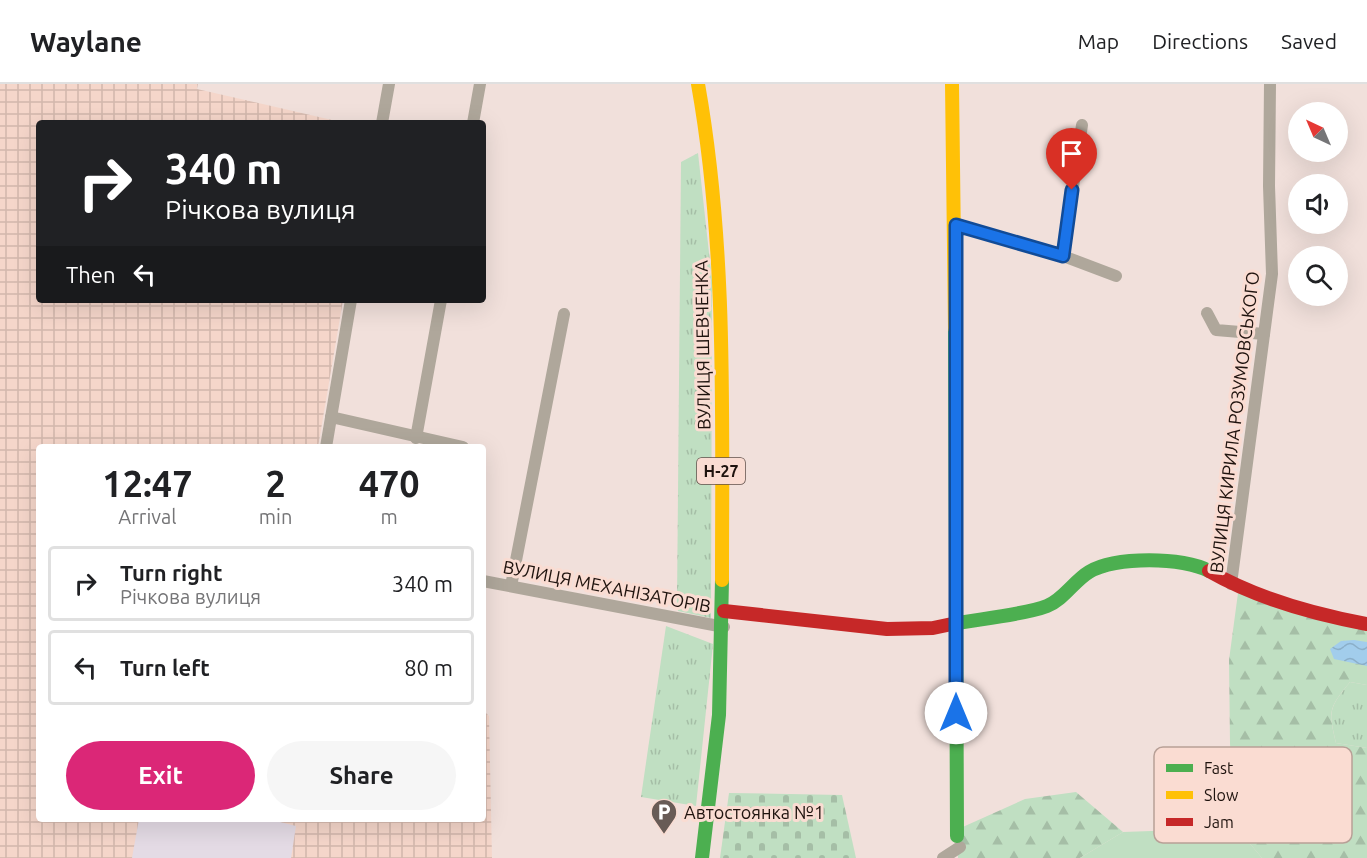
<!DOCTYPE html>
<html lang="en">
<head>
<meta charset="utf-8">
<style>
  body { margin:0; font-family:Ubuntu,sans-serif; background:#f6f6f6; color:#202124; height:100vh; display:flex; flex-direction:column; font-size:22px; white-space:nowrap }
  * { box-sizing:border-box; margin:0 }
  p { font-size:20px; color:#757577 }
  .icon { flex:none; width:33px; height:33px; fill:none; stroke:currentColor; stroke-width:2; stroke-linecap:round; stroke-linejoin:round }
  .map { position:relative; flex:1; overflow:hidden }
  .side { position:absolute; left:36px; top:360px; width:450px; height:378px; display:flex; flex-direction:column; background:#fff; border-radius:6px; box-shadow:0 6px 24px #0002 }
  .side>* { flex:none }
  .top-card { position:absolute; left:36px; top:36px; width:450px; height:183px; border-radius:6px; box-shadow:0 6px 24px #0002; background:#202124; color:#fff; overflow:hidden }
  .needle { width:39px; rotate:316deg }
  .fabs { position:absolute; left:1288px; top:18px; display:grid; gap:12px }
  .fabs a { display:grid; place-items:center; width:60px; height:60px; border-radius:50%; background:#fff; box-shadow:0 6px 24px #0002; font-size:30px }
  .pin { position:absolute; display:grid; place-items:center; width:51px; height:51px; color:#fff; margin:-62px -26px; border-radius:50% 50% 50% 0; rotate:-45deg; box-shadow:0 0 6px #0007 }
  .pin .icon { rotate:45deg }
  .me { position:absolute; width:66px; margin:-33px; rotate:0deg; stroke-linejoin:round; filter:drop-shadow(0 0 4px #0008) }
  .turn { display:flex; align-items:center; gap:21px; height:126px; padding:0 30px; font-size:27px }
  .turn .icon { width:78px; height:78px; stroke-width:2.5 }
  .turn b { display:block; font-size:42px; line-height:51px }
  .then { display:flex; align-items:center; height:57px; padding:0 30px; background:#0003; gap:12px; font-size:22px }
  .eta { display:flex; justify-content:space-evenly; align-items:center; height:102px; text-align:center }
  .eta b { font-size:36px; font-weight:700; line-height:42px }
  .action { display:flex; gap:12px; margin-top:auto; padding:12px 30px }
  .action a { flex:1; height:69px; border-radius:36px; background:#db2777; color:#fff; font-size:24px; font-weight:700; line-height:69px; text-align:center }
  .action a+a { background:#f6f6f6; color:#202124 }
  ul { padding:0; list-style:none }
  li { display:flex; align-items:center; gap:18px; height:75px; margin:0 12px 9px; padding:0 18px; border:3px solid #e0e0e0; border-radius:6px }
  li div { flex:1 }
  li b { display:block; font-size:22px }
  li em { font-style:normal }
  header { display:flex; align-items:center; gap:36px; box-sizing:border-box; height:84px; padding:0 30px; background:#fff; border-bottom:2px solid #e0e0e0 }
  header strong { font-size:28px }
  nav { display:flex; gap:33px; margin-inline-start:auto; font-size:21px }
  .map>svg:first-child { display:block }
  .industrial { fill:url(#industrial-grid) }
  .education { fill:#e4dbe5 }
  .grass { fill:url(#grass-tufts) }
  .forest { fill:url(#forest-firs) }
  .cemetery { fill:url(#cemetery-stones) }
  .park { fill:#c0dfc2 }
  .water { fill:url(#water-waves) }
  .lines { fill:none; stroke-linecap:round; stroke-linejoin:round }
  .street { stroke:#afa79b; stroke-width:12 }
  .fast { stroke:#4caf50; stroke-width:14 }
  .slow { stroke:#ffc107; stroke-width:14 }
  .jam { stroke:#c62828; stroke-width:14 }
  .route-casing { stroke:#114b97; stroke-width:15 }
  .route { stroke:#1a73e8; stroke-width:10 }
  .labels { text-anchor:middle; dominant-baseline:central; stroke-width:6; stroke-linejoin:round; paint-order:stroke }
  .shield { fill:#fadcd2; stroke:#614f49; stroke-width:1.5 }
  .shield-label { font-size:16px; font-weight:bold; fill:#1f130e }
  .street-label { font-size:18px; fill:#1f130e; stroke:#fadcd2 }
  .poi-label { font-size:18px; fill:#1f130e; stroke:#fadcd2; text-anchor:start }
  .key { fill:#fadcd2; stroke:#b8a097; stroke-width:1.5 }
  .key-label { font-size:16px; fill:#1f130e }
</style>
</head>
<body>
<header>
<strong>Waylane</strong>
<nav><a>Map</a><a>Directions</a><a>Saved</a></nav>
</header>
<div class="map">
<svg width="1367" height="774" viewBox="0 0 1367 774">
  <defs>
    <pattern id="industrial-grid" width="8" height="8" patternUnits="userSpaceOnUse" patternTransform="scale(1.5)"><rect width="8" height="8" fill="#f5d6ca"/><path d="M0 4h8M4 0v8" fill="none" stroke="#d2b7ac"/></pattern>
    <pattern id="grass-tufts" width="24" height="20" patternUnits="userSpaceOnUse" patternTransform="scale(1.5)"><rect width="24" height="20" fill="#c0dfc2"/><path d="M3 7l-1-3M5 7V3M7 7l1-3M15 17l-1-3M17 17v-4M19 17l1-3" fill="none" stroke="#a5bea6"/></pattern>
    <pattern id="forest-firs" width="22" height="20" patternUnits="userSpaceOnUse" patternTransform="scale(1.5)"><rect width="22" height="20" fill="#c0dfc2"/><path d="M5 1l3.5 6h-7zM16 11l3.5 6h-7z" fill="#a5bea6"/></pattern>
    <pattern id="cemetery-stones" width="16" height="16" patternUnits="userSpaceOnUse" patternTransform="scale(1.5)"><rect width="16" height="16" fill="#c0dfc2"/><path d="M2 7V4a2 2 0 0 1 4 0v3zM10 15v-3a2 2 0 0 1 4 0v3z" fill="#a5bea6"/></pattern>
    <pattern id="water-waves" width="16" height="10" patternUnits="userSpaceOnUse" patternTransform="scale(1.5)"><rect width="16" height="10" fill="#a2cdec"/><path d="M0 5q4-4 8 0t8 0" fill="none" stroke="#8bafc9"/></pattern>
  </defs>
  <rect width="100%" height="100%" fill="#f1e0db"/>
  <path class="industrial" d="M0 0H198L197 5 345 39H39V216H343L318 363H39V735H483V626L489 632 492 774H0Z"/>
  <path class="education" d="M139 735H268L296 742 291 774H132Z"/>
  <g class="grass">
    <path d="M698 69 712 196 711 534 678 527 677 518 681 78Z"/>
    <path d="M666 542 713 560 696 722 641 713Z"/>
    <path d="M1350 598 1367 601V664L1336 659C1328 626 1329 624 1350 598Z"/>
  </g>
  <g class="forest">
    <path d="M1238 509 1367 547V601L1350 598C1329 624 1328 626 1336 659L1367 664V774H1262L1237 744 1230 660 1229 576Z"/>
    <path d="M1076 708 1123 748 1080 774H958L956 746 1025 715Z"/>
  </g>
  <path class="cemetery" d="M729 709 842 711 856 774H720Z"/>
  <path class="park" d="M1237 744 1262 774H1080L1123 748Z"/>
  <path class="water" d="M1354 556 1367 558V582L1334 575 1330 565 1341 557Z"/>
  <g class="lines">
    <g class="street">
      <path d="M382 39 389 0"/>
      <path d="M473 39 480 0"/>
      <path d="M955 140 1063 172 1116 192"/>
      <path d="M1063 172 1082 41"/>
      <path d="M1207 229 1216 246 1264 250"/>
      <path d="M331 333 463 363"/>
      <path d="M416 354 441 216"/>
      <path d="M326 363 351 216"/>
      <path d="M483 497 724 543"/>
      <path d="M1231 500 1272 190 1269 102 1270 0"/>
      <path d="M511 502 564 230"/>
      <path d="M943 774 960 763"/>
    </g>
    <g class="fast">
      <path d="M955 244 957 752"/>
      <path d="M952 540C978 535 1024 531 1047 522 1063 516 1074 497 1089 488 1115 472 1184 473 1209 487"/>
      <path d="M702 774 719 631 722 496"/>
    </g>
    <g class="slow">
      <path d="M698 0C727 163 722 331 722 496"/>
      <path d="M952 0 955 244"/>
    </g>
    <g class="jam">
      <path d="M1209 487C1258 515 1313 530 1367 540"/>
      <path d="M724 527 887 545 933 544 952 540"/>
    </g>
  </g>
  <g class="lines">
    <g class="route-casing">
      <path id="route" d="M956 629V141L1063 172 1072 106"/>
    </g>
    <use href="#route" class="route"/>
  </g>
  <defs>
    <g id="parking-pin" transform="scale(1.35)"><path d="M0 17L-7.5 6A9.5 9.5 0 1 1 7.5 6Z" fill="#685b56" stroke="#fadcd2"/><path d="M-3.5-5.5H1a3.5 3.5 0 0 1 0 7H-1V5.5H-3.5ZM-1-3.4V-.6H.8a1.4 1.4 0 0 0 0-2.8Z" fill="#fff"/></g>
  </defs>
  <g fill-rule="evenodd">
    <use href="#parking-pin" x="664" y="728"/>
  </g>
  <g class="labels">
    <rect class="shield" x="697" y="374" width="48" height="26" rx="4.5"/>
    <g class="shield-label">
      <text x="721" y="387">Н-27</text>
    </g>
    <g class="street-label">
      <text transform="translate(702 261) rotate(-91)">ВУЛИЦЯ ШЕВЧЕНКА</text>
      <text transform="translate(1234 338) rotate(-83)">ВУЛИЦЯ КИРИЛА РОЗУМОВСЬКОГО</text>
      <text transform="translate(607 502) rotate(11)">ВУЛИЦЯ МЕХАНІЗАТОРІВ</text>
    </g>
    <g class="poi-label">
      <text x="684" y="728">Автостоянка №1</text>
    </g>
  </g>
  <rect x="1154" y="663" width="198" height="96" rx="9" class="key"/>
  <rect x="1166" y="680" width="27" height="8" fill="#4caf50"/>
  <rect x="1166" y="707" width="27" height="8" fill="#ffc107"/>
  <rect x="1166" y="734" width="27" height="8" fill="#c62828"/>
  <g class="key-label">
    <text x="1204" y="690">Fast</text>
    <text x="1204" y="717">Slow</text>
    <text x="1204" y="744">Jam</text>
  </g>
</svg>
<div class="fabs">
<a><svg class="needle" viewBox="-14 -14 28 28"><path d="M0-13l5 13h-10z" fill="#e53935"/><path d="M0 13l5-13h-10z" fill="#757577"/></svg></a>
<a><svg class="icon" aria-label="sound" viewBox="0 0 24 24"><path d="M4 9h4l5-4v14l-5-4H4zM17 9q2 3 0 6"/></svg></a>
<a><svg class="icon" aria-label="search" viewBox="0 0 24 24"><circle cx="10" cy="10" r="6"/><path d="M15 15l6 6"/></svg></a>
</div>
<div class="pin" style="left:1072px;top:106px;background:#d93025"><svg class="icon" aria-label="arrive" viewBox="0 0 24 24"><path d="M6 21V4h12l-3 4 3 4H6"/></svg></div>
<svg class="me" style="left:956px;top:629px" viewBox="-20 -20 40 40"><circle r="19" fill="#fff"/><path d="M0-13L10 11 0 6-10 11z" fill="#1a73e8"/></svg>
<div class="top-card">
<div class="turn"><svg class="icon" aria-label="right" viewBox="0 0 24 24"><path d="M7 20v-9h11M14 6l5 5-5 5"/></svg><div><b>340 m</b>Річкова вулиця</div></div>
<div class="then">Then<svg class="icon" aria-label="left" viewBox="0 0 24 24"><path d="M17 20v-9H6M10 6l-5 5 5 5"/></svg></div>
</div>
<section class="side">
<div class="eta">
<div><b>12:47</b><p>Arrival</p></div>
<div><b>2</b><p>min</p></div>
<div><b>470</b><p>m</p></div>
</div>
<ul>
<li><svg class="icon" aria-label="right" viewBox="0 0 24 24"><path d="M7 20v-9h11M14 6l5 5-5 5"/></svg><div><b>Turn right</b><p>Річкова вулиця</p></div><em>340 m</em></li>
<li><svg class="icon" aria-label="left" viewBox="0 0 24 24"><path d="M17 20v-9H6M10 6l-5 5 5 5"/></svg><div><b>Turn left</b></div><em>80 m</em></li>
</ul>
<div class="action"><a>Exit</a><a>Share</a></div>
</section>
</div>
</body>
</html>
